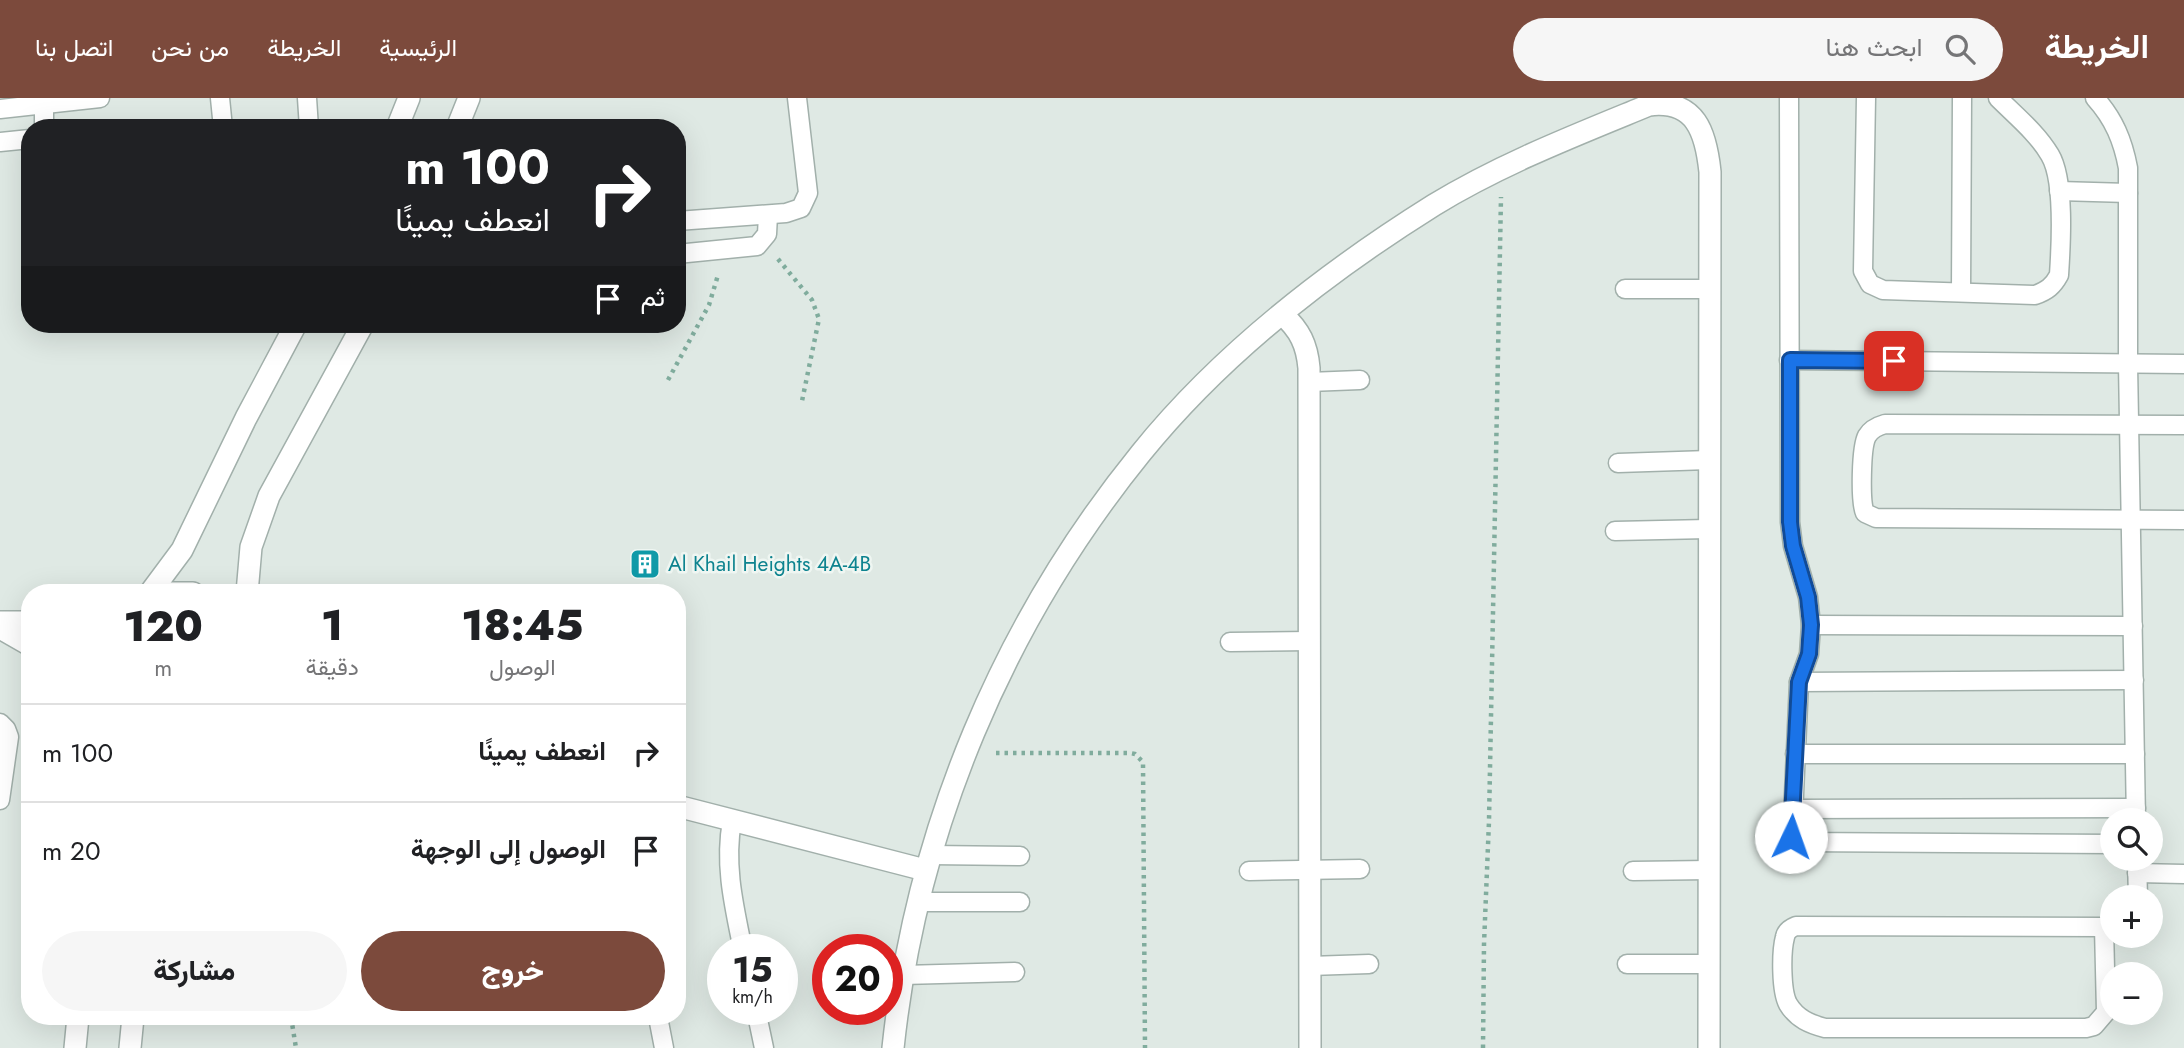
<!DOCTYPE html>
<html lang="ar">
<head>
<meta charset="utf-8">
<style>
  body { margin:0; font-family:Jost,Vazirmatn,sans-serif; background:#f6f6f6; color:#202124; direction:rtl; height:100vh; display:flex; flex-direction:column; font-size:26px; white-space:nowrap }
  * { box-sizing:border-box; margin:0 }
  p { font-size:23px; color:#757577 }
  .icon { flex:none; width:38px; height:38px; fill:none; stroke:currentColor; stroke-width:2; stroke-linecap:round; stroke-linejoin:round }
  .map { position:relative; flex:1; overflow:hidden; direction:ltr }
  .side { position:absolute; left:21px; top:486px; width:665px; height:441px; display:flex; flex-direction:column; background:#fff; border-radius:28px; box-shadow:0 7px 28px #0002; direction:rtl }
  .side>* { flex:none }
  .guide { position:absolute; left:21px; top:21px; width:665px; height:214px; border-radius:28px; box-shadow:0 7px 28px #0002; direction:rtl; background:#202124; color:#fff; overflow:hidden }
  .fabs { position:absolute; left:2100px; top:710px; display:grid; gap:14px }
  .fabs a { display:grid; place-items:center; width:63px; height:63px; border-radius:50%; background:#fff; box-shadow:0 7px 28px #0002; font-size:35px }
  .speed { position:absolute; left:707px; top:836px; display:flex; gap:14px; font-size:35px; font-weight:700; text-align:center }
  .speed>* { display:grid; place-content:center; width:91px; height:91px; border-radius:50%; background:#fff; box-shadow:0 7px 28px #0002; line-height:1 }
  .speed small { font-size:18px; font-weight:400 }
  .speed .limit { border:10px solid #d22; background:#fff; color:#111 }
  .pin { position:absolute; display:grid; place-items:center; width:60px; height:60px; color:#fff; margin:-30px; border-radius:14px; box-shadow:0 4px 10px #0006 }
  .me { position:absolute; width:77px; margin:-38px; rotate:3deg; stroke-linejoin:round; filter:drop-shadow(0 0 5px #0008) }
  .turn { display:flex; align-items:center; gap:24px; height:147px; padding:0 21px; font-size:32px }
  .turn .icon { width:91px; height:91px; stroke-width:2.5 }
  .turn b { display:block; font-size:49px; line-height:60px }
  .then { display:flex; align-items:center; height:66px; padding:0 21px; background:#0003; gap:14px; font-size:26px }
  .eta { display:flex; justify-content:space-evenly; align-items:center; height:119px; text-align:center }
  .eta b { font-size:42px; font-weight:800; line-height:49px }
  .cta { display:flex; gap:14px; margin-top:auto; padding:14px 21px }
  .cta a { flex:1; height:80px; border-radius:42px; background:#7c4a3c; color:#fff; font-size:28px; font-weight:800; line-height:80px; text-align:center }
  .cta a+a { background:#f6f6f6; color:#202124 }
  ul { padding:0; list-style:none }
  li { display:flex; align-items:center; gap:21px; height:98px; padding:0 21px; border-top:2px solid #e0e0e0 }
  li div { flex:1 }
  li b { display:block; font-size:26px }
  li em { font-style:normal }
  header { display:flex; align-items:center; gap:42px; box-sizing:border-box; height:98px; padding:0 35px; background:#7c4a3c; color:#fff }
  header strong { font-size:33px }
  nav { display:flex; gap:38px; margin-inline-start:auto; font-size:24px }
  .search { width:490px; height:63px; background:#f6f6f6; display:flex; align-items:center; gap:18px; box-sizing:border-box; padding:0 24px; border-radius:38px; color:#757577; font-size:26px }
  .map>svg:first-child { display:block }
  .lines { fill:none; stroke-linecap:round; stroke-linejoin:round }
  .lane-casing { stroke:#a2b0ab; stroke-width:21 }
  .street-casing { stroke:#a2b0ab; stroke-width:24 }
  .path { stroke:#80ac9d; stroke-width:4.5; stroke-dasharray:3.5 5; stroke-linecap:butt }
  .lane { stroke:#fff; stroke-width:18 }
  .street { stroke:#fff; stroke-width:21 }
  .route-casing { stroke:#114b97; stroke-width:18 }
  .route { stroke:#1a73e8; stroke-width:12 }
  .labels { text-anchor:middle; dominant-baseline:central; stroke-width:5; stroke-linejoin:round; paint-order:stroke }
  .culture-label { font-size:21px; fill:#0d838f; stroke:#eff6f2; text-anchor:start }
</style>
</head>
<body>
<header>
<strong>الخريطة</strong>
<div class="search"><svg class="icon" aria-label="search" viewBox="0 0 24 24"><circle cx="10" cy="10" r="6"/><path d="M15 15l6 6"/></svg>ابحث هنا</div>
<nav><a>الرئيسية</a><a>الخريطة</a><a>من نحن</a><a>اتصل بنا</a></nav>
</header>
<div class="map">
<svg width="2184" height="950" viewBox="0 0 2184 950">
  <rect width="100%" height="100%" fill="#dfe9e4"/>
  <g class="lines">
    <g class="lane-casing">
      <g id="lane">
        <path d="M220 0 223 30"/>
        <path d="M307 0 309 30"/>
        <path d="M1789 0 1790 424 1793 448 1808 499 1811 527 1809 556 1799 584 1792 741 1798 744 2112 746"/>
        <path d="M1866 0 1863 173 1870 186 1883 192 2035 197C2047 193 2053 188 2059 177 2061 147 2065 82 2050 57 2037 35 2016 18 1998 0"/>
        <path d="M2095 0C2114 21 2123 43 2128 70V266L2136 723"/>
        <path d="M0 11 100 0"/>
        <path d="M44 30V6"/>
        <path d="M0 44 30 41"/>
        <path d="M2059 93 2128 95"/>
        <path d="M677 123 786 115 801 110 808 95 797 0"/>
        <path d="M677 156 757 148 767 136 768 117"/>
        <path d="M1625 191H1708"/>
        <path d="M1961 194 1962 0"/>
        <path d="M1789 262 2184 266"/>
        <path d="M1309 284 1360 282"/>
        <path d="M2184 327 1885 326C1878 328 1871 331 1867 338 1861 349 1860 404 1865 415L1876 420 2184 422"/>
        <path d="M1618 365 1709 362"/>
        <path d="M1615 433 1708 431"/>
        <path d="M1811 527 2133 528"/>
        <path d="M1230 544 1309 543"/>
        <path d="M1799 584 2134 582"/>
        <path d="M0 625 6 631 9 639 0 702"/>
        <path d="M1795 656H2135"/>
        <path d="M1793 711 2136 710"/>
        <path d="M732 723C724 767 734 808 743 852"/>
        <path d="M930 757 1020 758"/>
        <path d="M2137 761 2138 800"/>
        <path d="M1249 773 1360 771"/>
        <path d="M1633 773 1709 772"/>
        <path d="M2137 775 2184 776"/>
        <path d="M918 804H1020"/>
        <path d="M1796 828 2104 829 2106 914 2094 928 2086 930H1825C1810 926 1797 921 1788 906 1781 893 1781 854 1785 839 1786 833 1791 830 1796 828Z"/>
        <path d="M1627 866H1709"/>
        <path d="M1310 868 1369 866"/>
        <path d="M903 877 1015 874"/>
        <path d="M756 912 764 950"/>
        <path d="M658 919 664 950"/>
      </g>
    </g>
    <g class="street-casing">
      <g id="street">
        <path d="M397 30 409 0"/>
        <path d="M457 30 469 0"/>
        <path d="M1282 216C1300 232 1307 247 1309 270L1310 950"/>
        <path d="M150 495 182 452 246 320 296 226"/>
        <path d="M162 495H193"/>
        <path d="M247 495 251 449 269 398 363 226"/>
        <path d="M0 524H30"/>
        <path d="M0 530 30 547"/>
        <path d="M677 708 925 772"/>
        <path d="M75 950 78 919"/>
        <path d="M130 950 133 919"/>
        <path d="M893 950C916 732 1003 525 1141 355 1221 256 1327 174 1434 107 1501 66 1576 37 1649 7 1696 1 1706 35 1710 74L1709 950"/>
      </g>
    </g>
    <g class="path">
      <path d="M778 161 812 202 819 221 802 303"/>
      <path d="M668 282 709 207 718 177"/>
      <path d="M996 655H1130L1135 656 1143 664 1145 950"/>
      <path d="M291 919 296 950"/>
      <path d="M1483 950 1484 846 1489 723 1501 99"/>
    </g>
    <use href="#lane" class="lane"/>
    <use href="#street" class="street"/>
  </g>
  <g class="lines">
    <g class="route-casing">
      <path id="route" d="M1791 739 1799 584 1809 556 1811 527 1808 499 1793 448 1790 424V262L1894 263"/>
    </g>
    <use href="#route" class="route"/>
  </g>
  <defs>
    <g id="building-square" transform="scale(1.575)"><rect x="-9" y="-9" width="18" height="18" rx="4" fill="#0f9aa8" stroke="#eff6f2"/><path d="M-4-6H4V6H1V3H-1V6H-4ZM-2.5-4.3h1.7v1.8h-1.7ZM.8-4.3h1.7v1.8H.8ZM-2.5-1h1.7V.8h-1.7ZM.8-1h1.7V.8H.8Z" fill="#fff"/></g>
  </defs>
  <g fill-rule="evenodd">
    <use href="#building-square" x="645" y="466"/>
  </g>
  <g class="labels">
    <g class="culture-label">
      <text x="668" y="466">Al Khail Heights 4A-4B</text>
    </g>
  </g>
</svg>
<div class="fabs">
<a><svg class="icon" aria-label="search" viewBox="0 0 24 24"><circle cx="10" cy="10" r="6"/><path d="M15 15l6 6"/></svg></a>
<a>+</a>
<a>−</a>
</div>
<div class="speed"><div>15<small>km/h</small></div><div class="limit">20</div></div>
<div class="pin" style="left:1894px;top:263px;background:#d93025"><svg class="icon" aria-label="arrive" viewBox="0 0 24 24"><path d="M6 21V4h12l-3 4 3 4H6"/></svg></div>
<svg class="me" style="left:1791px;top:739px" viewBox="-20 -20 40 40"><circle r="19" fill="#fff"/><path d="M0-13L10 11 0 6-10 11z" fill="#1a73e8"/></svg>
<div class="guide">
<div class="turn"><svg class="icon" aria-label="right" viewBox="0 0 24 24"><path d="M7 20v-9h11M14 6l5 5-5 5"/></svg><div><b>100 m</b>انعطف يمينًا</div></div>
<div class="then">ثم<svg class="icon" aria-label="arrive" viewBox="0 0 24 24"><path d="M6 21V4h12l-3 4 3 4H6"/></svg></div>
</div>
<section class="side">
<div class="eta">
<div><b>18:45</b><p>الوصول</p></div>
<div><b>1</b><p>دقيقة</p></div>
<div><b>120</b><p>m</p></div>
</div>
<ul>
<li><svg class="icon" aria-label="right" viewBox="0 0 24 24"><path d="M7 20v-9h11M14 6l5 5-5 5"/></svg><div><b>انعطف يمينًا</b></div><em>100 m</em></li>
<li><svg class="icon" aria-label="arrive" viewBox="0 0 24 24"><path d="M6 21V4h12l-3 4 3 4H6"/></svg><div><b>الوصول إلى الوجهة</b></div><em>20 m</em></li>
</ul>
<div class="cta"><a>خروج</a><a>مشاركة</a></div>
</section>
</div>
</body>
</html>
